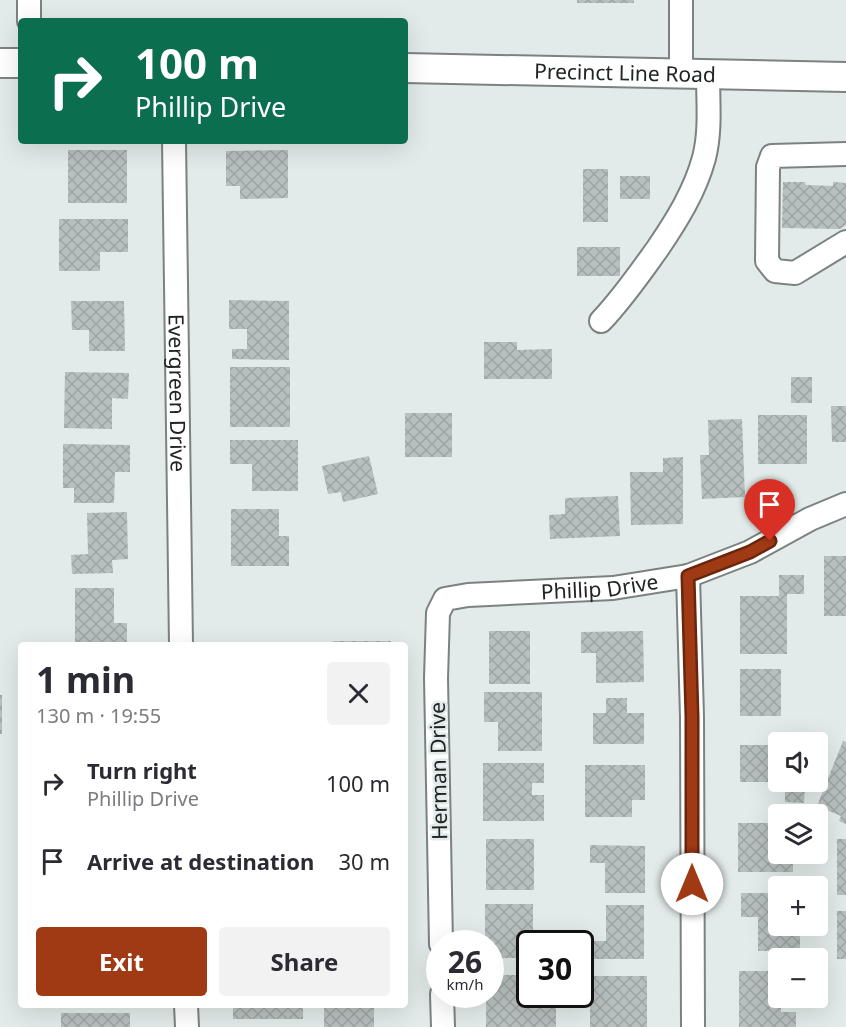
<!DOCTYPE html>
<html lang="en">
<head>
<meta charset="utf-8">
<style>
  body { margin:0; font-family:"Noto Sans",sans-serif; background:#f2f2f3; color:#2b2b33; height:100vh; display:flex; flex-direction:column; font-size:22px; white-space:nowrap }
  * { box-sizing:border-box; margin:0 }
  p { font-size:20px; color:#7c7c81 }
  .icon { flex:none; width:33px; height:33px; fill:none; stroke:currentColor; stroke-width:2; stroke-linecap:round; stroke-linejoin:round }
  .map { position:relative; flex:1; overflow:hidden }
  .sheet { position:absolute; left:18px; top:642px; width:390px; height:366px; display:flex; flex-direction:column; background:#fff; border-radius:6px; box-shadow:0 6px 24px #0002 }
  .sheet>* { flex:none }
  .hud { position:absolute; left:18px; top:18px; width:390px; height:126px; border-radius:6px; box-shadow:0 6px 24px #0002; background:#0b6e4f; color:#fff; overflow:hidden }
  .fabs { position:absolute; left:768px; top:732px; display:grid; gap:12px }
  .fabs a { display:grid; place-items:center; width:60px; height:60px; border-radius:6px; background:#fff; box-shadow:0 6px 24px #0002; font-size:30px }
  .speed { position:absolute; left:426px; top:930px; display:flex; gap:12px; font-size:30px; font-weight:700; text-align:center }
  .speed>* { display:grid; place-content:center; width:78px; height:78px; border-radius:50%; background:#fff; box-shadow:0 6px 24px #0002; line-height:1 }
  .speed small { font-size:15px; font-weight:400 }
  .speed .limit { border:3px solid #111; border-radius:9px; background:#fff; color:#111 }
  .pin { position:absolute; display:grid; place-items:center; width:51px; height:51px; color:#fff; margin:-62px -26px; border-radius:50% 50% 50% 0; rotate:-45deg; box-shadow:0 0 6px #0007 }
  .pin .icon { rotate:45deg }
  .me { position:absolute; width:66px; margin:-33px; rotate:0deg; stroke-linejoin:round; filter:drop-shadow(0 0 4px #0008) }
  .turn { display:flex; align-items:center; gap:21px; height:126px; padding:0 18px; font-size:27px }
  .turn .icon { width:78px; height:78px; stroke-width:2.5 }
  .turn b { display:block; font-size:42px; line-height:51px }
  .round { display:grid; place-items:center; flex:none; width:63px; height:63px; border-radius:6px; background:#f2f2f3 }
  .headline { display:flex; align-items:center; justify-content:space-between; height:102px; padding:0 18px }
  h1 { font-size:36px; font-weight:700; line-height:45px }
  .cta { display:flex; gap:12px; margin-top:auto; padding:12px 18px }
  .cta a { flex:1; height:69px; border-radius:6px; background:#a03a14; color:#fff; font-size:24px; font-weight:700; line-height:69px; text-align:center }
  .cta a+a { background:#f2f2f3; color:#2b2b33 }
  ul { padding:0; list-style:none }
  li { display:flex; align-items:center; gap:18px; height:78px; padding:0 18px }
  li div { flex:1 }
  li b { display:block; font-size:22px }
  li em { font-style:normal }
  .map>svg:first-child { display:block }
  .building { fill:url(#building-cross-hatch) }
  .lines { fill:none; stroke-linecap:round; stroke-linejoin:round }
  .minor-casing { stroke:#7b8381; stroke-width:26 }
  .major-casing { stroke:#7b8381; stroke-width:32 }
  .minor { stroke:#fff; stroke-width:22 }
  .major { stroke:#fff; stroke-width:28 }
  .route-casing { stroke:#68260d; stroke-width:15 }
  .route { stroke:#a03a14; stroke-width:10 }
  .labels { text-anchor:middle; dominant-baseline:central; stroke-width:5; stroke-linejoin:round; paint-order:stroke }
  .street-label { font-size:21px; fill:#202423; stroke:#e2ebe9 }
</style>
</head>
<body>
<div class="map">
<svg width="846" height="1027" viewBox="0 0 846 1027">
  <defs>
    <pattern id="building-cross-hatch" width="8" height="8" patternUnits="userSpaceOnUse" patternTransform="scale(1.5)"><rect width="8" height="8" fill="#b7c0be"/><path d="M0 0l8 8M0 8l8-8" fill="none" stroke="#9da5a3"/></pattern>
  </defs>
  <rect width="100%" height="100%" fill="#e2ebe9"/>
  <g class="building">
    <rect x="577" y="0" width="57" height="3"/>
    <rect x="68" y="150" width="59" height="53"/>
    <path d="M288 150V198L240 199V186H226V151Z"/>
    <rect x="583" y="169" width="25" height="53"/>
    <rect x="620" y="176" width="30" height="23"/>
    <path d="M783 182H805L806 185 833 186V182L846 183V225L840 229 782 228Z"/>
    <path d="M59 219H128V252H100V271H59Z"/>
    <rect x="577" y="247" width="43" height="29"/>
    <path d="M229 300 289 301V360L232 359V349H247V329H229Z"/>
    <path d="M71 301H124L125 351H89V330H72Z"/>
    <path d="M484 342H517V350L552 349V379H484Z"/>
    <rect x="230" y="367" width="60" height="60"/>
    <path d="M65 372 129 373 128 399 112 398V429L64 428Z"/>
    <rect x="791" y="377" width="21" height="26"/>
    <path d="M831 406H846V442H832Z"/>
    <rect x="405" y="413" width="47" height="44"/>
    <rect x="758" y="415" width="49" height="49"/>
    <path d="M742 419 745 497 702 499 700 455H709L708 420Z"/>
    <path d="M230 440H298V491H252V464H230Z"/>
    <path d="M63 444 130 445V472H115L114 503H74V488H63Z"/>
    <path d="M369 456 378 494 343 502 341 492 328 494 322 466Z"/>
    <path d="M683 457V524L631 525 630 472H663V458Z"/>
    <path d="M618 496 620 536 550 539 549 515 565 514V498Z"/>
    <path d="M231 509H279V536H289V566H231Z"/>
    <path d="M127 512 128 559 112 560 113 573 72 574 71 555 88 554 87 513Z"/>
    <rect x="824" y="556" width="22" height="60"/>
    <path d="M779 575H804V594H787V654H740V596H779Z"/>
    <path d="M75 588H114V623H127V645H75Z"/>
    <rect x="489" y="631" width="41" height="53"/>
    <path d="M643 631 644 682 596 683V653H581V632Z"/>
    <rect x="333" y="641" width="58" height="4"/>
    <rect x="740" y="669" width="41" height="47"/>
    <path d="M484 692H542V751H498V722H484Z"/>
    <rect x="0" y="695" width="2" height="39"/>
    <path d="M606 698H627V713H644V744H593V713H606Z"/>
    <path d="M843 741 846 742V824L839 821 841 816 817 806Z"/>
    <rect x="740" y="745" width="38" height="37"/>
    <path d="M483 763H544V783H532V795H544V821H483Z"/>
    <path d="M585 765H645V800H632V817H585Z"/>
    <path d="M785 785 805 786 804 803 785 802Z"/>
    <path d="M738 823H778V854H793V872H738Z"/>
    <rect x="486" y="839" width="48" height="51"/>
    <rect x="837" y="839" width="9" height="56"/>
    <path d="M590 845 645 846V893H605V863H590Z"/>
    <path d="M741 893H778V926H800V951H758V917H741Z"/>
    <path d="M485 904H533V941H550V944H530V958H490V944H485Z"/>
    <path d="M606 905H644V959H592V941H606Z"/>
    <rect x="837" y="911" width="9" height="48"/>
    <path d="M739 971H778V998H781V1012H796V1027H739Z"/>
    <path d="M490 975H528V996H556V1027H486V994H490Z"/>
    <rect x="590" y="976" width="57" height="51"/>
    <rect x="233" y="1005" width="70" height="14"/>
    <rect x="324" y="1005" width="50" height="22"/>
    <rect x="61" y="1013" width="69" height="14"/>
  </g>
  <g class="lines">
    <g class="minor-casing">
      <g id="minor">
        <path d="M681 0V74"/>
        <path d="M29 21V0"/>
        <path id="s1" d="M174 141 181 645"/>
        <path d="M846 154 772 156 768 167 767 261 775 271 795 273 846 242"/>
        <path d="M601 321C623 298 640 273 658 248 677 220 695 191 704 158 711 131 708 102 708 75"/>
        <path d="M688 576 692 717 693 1027"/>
        <path id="s2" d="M441 944 436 678 438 613 445 599 468 595 613 588 688 576 750 552 810 519 846 504"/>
        <path d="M442 994 443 1027"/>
        <path d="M186 1005 187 1027"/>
      </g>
    </g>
    <g class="major-casing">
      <g id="major">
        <path d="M0 63H21"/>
        <path id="s3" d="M405 68 846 77"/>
      </g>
    </g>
    <use href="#minor" class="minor"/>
    <use href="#major" class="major"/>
  </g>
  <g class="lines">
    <g class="route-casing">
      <path id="route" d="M692 884V717L688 576 750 552 770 541"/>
    </g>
    <use href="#route" class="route"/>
  </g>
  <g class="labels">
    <g class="street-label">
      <text stroke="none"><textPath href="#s3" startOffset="220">Precinct Line Road</textPath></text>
      <text stroke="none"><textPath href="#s1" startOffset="252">Evergreen Drive</textPath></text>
      <text stroke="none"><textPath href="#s2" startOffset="502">Phillip Drive</textPath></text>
      <text transform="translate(438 771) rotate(-91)">Herman Drive</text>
    </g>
  </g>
</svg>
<div class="fabs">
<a><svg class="icon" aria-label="sound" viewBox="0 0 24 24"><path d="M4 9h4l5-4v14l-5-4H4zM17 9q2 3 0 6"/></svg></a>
<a><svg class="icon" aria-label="layers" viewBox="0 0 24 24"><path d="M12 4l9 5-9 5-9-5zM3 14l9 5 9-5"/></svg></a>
<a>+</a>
<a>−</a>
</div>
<div class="speed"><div>26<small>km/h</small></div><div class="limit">30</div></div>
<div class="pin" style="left:770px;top:541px;background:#d93025"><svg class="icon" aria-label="arrive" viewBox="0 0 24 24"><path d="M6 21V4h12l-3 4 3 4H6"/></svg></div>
<svg class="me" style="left:692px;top:884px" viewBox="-20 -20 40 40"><circle r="19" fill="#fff"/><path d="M0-13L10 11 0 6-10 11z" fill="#a03a14"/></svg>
<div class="hud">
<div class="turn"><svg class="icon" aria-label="right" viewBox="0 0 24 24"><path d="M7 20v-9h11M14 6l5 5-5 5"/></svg><div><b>100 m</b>Phillip Drive</div></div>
</div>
<section class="sheet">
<div class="headline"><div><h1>1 min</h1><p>130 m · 19:55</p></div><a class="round"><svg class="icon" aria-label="close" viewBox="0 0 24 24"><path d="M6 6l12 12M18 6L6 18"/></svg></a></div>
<ul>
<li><svg class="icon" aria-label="right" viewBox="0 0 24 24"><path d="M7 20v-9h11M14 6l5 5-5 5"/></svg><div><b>Turn right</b><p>Phillip Drive</p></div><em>100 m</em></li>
<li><svg class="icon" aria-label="arrive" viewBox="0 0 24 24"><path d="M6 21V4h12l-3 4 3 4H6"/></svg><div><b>Arrive at destination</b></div><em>30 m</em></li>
</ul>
<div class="cta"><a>Exit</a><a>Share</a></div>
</section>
</div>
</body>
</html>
